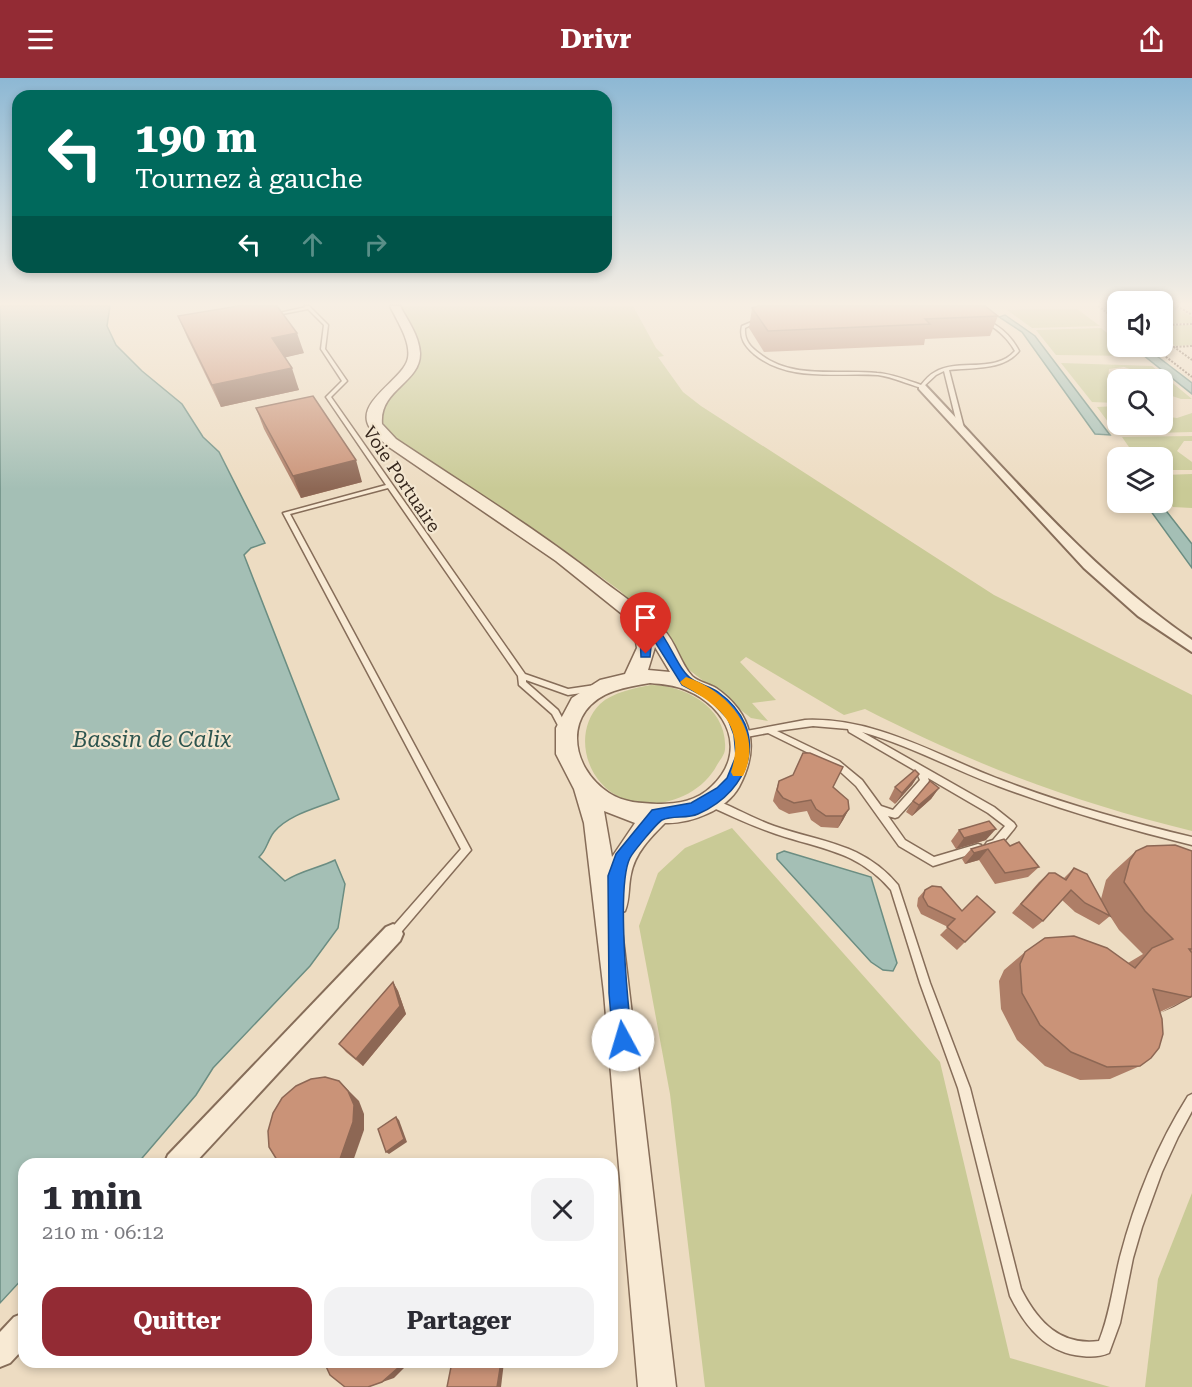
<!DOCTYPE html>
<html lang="fr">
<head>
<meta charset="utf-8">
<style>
  body { margin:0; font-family:"Roboto Serif",serif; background:#f2f2f3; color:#2b2b33; height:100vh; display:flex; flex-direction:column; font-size:22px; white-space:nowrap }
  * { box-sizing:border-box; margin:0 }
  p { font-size:20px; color:#7c7c81 }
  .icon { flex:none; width:33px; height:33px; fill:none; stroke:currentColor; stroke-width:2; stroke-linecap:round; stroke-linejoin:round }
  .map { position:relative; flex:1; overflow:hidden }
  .side { position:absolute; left:18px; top:1080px; width:600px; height:210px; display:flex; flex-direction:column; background:#fff; border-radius:18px; box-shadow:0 3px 9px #0003 }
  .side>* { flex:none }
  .guide { position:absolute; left:12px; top:12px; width:600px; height:183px; border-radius:18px; box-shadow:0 3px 9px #0003; background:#00695c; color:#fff; overflow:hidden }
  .buttons { position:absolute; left:1107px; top:213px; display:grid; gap:12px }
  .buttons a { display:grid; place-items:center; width:66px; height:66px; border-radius:12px; background:#fff; box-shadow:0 3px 9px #0003; font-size:30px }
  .pin { position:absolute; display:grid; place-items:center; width:51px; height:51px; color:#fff; margin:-62px -26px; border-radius:50% 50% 50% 0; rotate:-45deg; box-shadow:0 0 6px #0007 }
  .pin .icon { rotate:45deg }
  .me { position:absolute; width:66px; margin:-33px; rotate:354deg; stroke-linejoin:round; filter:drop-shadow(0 0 4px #0008) }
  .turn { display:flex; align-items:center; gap:21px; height:126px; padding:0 24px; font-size:27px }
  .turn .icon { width:78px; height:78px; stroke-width:2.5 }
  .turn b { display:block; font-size:42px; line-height:51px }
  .lanes { display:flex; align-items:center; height:57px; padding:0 24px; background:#0003; justify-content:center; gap:30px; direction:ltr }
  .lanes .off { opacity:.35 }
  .round { display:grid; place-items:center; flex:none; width:63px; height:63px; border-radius:18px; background:#f2f2f3 }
  .headline { display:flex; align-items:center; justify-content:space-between; height:102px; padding:0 24px }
  h1 { font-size:36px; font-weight:700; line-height:45px }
  .primary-button { display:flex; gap:12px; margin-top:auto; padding:12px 24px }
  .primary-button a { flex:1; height:69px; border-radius:18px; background:#932b34; color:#fff; font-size:24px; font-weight:700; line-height:69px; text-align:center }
  .primary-button a+a { background:#f2f2f3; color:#2b2b33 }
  header { display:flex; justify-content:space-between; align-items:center; height:78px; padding:0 24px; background:#932b34; color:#fff; font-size:27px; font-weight:700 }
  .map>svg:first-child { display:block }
  .green { fill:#c9ca96 }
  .water { fill:#a4bfb5; stroke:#6b8d82; stroke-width:1.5 }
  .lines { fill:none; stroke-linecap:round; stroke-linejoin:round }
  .service-casing { stroke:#866d59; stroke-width:3 }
  .minor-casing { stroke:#866d59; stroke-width:4 }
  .tertiary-casing { stroke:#866d59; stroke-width:3 }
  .path { stroke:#866d59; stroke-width:2; stroke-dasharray:2 1.5; stroke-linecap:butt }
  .service { fill:#f8ead4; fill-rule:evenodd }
  .minor { fill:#f8ead4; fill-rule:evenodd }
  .tertiary { fill:#f8ead4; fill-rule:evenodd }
  .wall { fill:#ae7e67 }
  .shaded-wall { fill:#8d6754 }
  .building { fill:#ca9378; stroke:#8d6754; stroke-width:1.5 }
  .route { fill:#1a73e8; stroke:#114b97; stroke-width:1.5 }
  .slow { fill:#f59e0b }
  .labels { text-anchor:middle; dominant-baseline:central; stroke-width:4.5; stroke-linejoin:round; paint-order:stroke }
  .far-street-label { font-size:18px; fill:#36271d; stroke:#f4e7d1 }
  .water-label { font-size:22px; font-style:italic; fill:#2d554f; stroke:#f4e7d1 }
</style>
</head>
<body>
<header><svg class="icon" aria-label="menu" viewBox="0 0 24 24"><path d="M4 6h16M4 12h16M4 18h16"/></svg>Drivr<svg class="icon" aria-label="share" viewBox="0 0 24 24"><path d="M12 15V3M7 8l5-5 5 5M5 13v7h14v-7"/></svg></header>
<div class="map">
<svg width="1192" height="1309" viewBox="0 0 1192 1309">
  <rect width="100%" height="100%" fill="#eddcc2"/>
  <g class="green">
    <path d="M400 228H633L656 270 664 278 658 279 683 314 701 328 994 517 1192 617V753C1072 724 975 687 865 631L844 637 746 579 740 584 776 622 752 625 768 643 751 640 688 591 651 542 619 512 546 459 399 363C351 324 416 314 420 280 421 263 407 243 400 228Z"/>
    <path d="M1162 228H1174L1192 239V245L1163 246Z"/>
    <path d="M1077 231 1100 248 1032 250 1007 232Z"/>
    <path d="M1163 247H1192V267L1175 268 1163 258Z"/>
    <path d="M1101 250 1117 263 1118 268 1125 269 1136 278 1056 277 1036 252Z"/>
    <path d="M1061 285 1152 288 1192 321H1181L1163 315 1162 302 1124 289 1109 291 1108 299 1117 305V325L1092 324Z"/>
    <path d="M1117 328 1118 346H1162L1163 338 1177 340 1192 335V354L1117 356 1097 329Z"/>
    <path d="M1192 358V363H1184L1177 373 1192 384V392H1163L1162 380 1136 379 1122 359Z"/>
    <path d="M1192 396V430L1173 429 1163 415V397Z"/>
    <path d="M651 607C685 607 728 630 725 671 725 676 720 682 717 687 696 727 632 741 601 705 582 684 578 648 600 626 613 614 635 610 651 607Z"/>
    <path d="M732 750 940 984 1010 1280 1110 1309H705L670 1016 639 848 658 795 685 770Z"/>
    <path d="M1192 1115V1309H1145L1158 1201Z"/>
  </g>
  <g class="water">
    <path d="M0 228H110L107 248 116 267 142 293 182 326 203 359 219 374 265 465 251 470 244 477 339 721C318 730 289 736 274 754 267 763 267 772 259 779L285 803C299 793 319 790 335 782L345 806 338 850 310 888 213 990 196 1017 137 1086H24V1199L0 1225Z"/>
    <path d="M1005 237 1035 258 1110 357 1095 356 1022 254 999 239Z"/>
    <path d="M1133 269H1145L1192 305V316Z"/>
    <path d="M1145 425H1160L1192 466V490Z"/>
    <path d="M784 773 871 799 897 885 893 893 883 892 871 884 777 781V776Z"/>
  </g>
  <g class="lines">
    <g class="service-casing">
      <g id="service">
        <path d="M305 228H309L328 247 325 271 347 303 331 319 525 596 568 611 595 607 599 610 595 613 568 617 526 602V604L558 632 568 651 567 653H561L552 636 519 607 518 598 388 410 290 436 471 772 397 859 393 861 389 859 388 856 389 853 461 771 283 435 386 407 326 319 342 303 321 271 324 247 308 231 277 237 275 236 306 229Z"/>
        <path d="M964 234C988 240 1008 251 1019 273 1003 293 972 289 949 292L964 350 961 352 958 350 944 293 936 297 922 310C907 306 893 299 878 297 836 294 789 305 754 276 745 268 739 260 742 248L754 243ZM964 236C985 242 1004 253 1015 273 995 296 958 280 935 294 929 297 925 302 921 307 907 302 892 296 877 295 838 291 793 302 760 276 750 269 744 262 745 250L755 245Z"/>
        <path d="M805 642C877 639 939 679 1004 703 1065 726 1128 744 1192 759V767C1126 751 1062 732 998 708 952 691 909 667 862 654L994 729 1014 745 1016 748 1014 751C1006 760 1000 772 987 770L985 767 987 764 993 762 1005 748 988 735 928 700 929 703 928 706 898 739 895 740 888 738 905 762 934 779 978 766 981 767 983 770 981 773 933 788 899 768 856 708 833 687 768 655 741 660 738 659 737 657 738 655 741 654ZM813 648 848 651 849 654 916 693 920 702 893 732 881 728 862 702 839 683 777 653Z"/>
        <path d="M710 720C732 728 752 740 774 748 823 765 863 765 898 807L930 905 970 1010 1021 1211C1038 1244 1060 1268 1099 1263 1110 1236 1113 1207 1120 1179 1135 1122 1157 1067 1188 1018L1192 1016V1033L1178 1059 1162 1094 1142 1149 1133 1180 1120 1245 1109 1275C1100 1279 1091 1279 1082 1278 1046 1275 1025 1248 1010 1218L958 1010 920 905 891 812C858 773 820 771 776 756 752 748 729 737 707 727L706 724 707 721Z"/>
      </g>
    </g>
    <g class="minor-casing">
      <g id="minor">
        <path d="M919 307H925C1010 396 1090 492 1192 562V574L1138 538 1084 490 919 311Z"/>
        <path d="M393 846 400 849 403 856 400 863 194 1086H164L168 1077 386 849Z"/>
        <path d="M24 1235V1270L10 1285 0 1289V1254L14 1239Z"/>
      </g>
    </g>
    <g class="tertiary-casing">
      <path id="tertiary" d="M390 228H400C408 243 419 258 420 275 421 305 379 311 382 346L396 361C465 407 537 451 603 503 623 518 645 533 663 551 676 564 680 585 692 598 697 603 709 606 716 610 753 636 760 670 739 709 726 732 691 746 665 745 650 760 635 775 631 796 628 809 630 821 625 833L620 835 676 1309H638L604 915 584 745 574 711 556 676V650L572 620 600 602 625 596 637 570 635 557 627 540 556 483 386 367C381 361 374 356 370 350 353 324 404 302 408 280 411 263 397 243 390 228ZM655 569 670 594 648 592ZM650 605C662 606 674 607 686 612 728 629 748 674 712 708 697 723 678 726 658 726 641 725 624 725 609 715 569 689 562 631 614 613 626 609 638 607 650 605ZM604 733 635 745 612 779Z"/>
    </g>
    <g class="path">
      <path d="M1098 228 1118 243"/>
      <path d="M1177 228 1192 237"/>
      <path d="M1162 247 1192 246"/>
      <path d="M1162 260 1174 269"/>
      <path d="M1152 268 1192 299"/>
      <path d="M1192 268 1174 269 1192 282"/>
    </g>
    <use href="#service" class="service"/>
    <use href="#minor" class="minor"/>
    <use href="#tertiary" class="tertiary"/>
  </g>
  <g class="wall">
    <path d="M752 230 998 238 990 258 925 261 924 267 764 274 749 250Z"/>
    <path d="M178 238 304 275 285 279 299 312 221 329 187 259Z"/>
    <path d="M256 330 362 404 301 420 264 351Z"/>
    <path d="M919 696 912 707 895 726 889 721 895 709Z"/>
    <path d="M779 703 849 731 843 742 838 750 821 749 811 742 807 733 789 736 779 731 773 723 775 715Z"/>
    <path d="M939 710 931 721 912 738 906 734 913 723Z"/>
    <path d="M959 752 986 762 956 771 951 763Z"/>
    <path d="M1010 768 1039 789 1028 799 995 806 979 782 965 786 962 781 971 771Z"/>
    <path d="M1136 773H1192V919L1160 934 1140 988 1110 1001 1080 1002 1045 988 1017 962 1001 931 999 903 1004 892 1025 874 1128 885 1143 876 1119 852 1110 838 1099 847 1075 834 1062 822 1043 843 1033 851 1012 835 1039 804 1049 795 1064 800 1074 790 1101 821 1106 802 1113 794Z"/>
    <path d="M925 812 962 833 995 834 957 872 940 857 948 849 921 836 917 828 918 820Z"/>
    <path d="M393 904 398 913 406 936 363 988 346 974 339 966Z"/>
  </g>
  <g class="shaded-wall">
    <path d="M297 255 304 275 279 281 272 260Z"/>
    <path d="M292 290 299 312 221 329 212 307Z"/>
    <path d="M356 382 362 404 301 420 293 398Z"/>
    <path d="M919 696 912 707 895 726 902 715Z"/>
    <path d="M939 710 931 721 912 738 919 727Z"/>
    <path d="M849 731 843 742 838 750 843 738Z"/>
    <path d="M996 751 986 762 956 771 964 760Z"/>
    <path d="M988 771 979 782 965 786 974 775Z"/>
    <path d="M393 904 398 913 406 936 363 988 356 981Z"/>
    <path d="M1192 918V919L1174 929 1160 935Z"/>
    <path d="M339 1003 359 1023 364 1036V1052L352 1086 340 1081Z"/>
    <path d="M396 1039 399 1042 407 1064 389 1076 386 1074Z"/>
    <path d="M402 1284H410L394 1300 368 1309Z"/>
    <path d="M501 1284H504L501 1309H497Z"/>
  </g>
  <g class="building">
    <path d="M238 228H277L297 255 272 260 292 290 212 307 178 238Z"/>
    <path d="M758 228H985L998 238 925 241 930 246 768 253 752 230Z"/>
    <path d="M313 318 356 382 293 398 256 330Z"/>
    <path d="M803 675H810L843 689 833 709 848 722 849 731 843 738H826L816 731 811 722 794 725 783 720 777 712 779 703 793 697Z"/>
    <path d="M915 692 919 696 902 715 895 709Z"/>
    <path d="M930 703 939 710 919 727 913 723Z"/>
    <path d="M989 743 996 751 964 760 959 752Z"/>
    <path d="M1004 761 1010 768 1019 764 1039 789 1005 795 988 771 974 775 971 771Z"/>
    <path d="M1175 767 1192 773V871H1189L1192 875V918L1190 919 1153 911 1162 941 1163 956 1159 970 1151 980 1140 988 1107 989 1071 974 1040 947 1022 915 1020 886 1025 874 1045 860 1074 858 1107 870 1135 890 1152 870 1173 861 1145 833 1124 804 1130 782 1136 773 1147 768Z"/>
    <path d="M1074 790 1087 796 1110 838 1085 825 1071 812 1043 843 1021 826 1049 795H1055L1066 802Z"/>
    <path d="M932 808 941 809 962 833 977 818 995 834 965 864 947 849 955 841 928 828 923 819 925 812Z"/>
    <path d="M393 904 400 928 356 981 339 966Z"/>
    <path d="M325 999 339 1003 348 1013 354 1027 353 1044 340 1081 367 1084 369 1086H282L277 1082 269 1069 268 1053 273 1035 282 1020 296 1008 311 1001Z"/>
    <path d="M396 1039 404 1061 386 1074 378 1051Z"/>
    <path d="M324 1284H402L399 1289 382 1304 368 1309H345L330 1297Z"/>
    <path d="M452 1284H501L497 1309H447Z"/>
  </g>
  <linearGradient id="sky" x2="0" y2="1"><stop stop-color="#8db8d4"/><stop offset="0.55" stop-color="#f7efe4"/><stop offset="1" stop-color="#f7efe4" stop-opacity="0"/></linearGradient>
  <rect width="1192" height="411" fill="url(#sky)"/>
  <path class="route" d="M632 532C667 542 673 590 693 602 701 607 711 609 718 614 771 652 752 712 698 736 687 741 673 737 662 742 657 745 633 774 630 780 616 808 628 927 632 962L629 968 623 971 616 968 613 962 609 915 608 798 616 776 652 732 691 725 717 710 727 700 736 678 734 657 728 641 709 621 682 607 652 559 650 579H641L640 557 626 535Z"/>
  <path class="slow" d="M686 599C727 612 765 654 743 698H733L731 694C746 647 719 627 682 607L680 604Z"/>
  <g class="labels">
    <g class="far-street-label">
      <text transform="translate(402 401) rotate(56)">Voie Portuaire</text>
    </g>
    <g class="water-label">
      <text x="152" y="661">Bassin de Calix</text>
    </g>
  </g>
</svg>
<div class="buttons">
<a><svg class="icon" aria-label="sound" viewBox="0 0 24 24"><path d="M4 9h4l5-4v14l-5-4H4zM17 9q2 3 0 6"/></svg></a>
<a><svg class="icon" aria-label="search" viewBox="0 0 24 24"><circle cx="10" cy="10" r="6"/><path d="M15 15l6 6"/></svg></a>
<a><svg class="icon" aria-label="layers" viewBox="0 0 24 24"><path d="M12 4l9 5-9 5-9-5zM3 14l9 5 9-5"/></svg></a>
</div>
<div class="pin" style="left:646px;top:576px;background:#d93025"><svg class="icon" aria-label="arrive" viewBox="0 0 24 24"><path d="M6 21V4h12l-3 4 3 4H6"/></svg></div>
<svg class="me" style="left:623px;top:962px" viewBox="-20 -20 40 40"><circle r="19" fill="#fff"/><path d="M0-13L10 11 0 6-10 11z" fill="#1a73e8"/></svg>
<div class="guide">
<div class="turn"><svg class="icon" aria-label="left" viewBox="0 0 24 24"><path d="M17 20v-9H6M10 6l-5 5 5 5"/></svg><div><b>190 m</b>Tournez à gauche</div></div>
<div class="lanes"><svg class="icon" aria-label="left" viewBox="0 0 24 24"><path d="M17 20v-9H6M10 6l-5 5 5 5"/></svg><svg class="icon off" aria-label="ahead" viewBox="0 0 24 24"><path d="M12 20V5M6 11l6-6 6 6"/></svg><svg class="icon off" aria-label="right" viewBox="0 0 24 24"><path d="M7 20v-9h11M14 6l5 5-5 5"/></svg></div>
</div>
<section class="side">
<div class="headline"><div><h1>1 min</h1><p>210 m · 06:12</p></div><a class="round"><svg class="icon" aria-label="close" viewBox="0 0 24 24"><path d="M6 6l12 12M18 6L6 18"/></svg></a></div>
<div class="primary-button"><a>Quitter</a><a>Partager</a></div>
</section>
</div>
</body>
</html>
